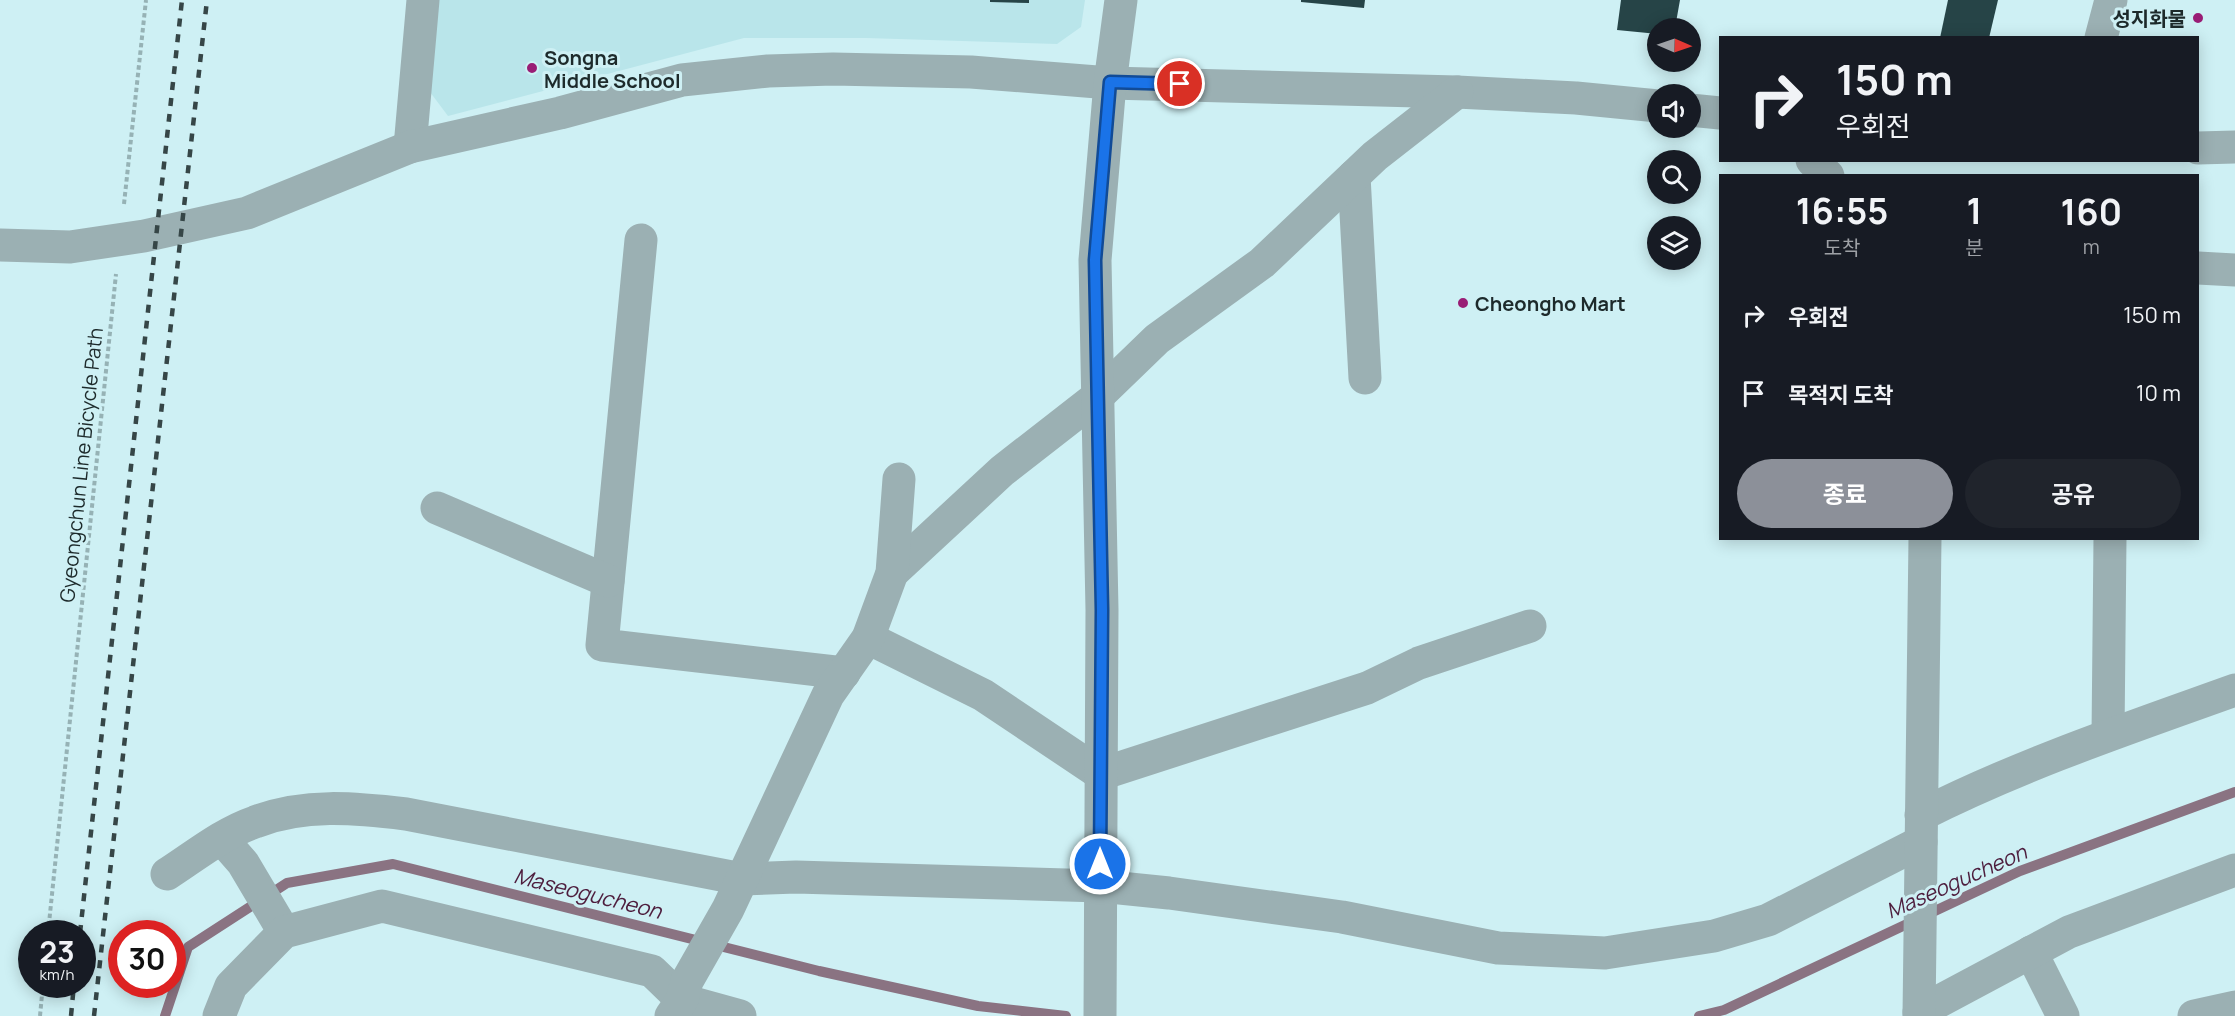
<!DOCTYPE html>
<html lang="ko">
<head>
<meta charset="utf-8">
<style>
  body { margin:0; font-family:Manrope,"Noto Sans KR",sans-serif; background:#20242c; color:#f1f3f6; height:100vh; display:flex; flex-direction:column; font-size:22px; white-space:nowrap }
  * { box-sizing:border-box; margin:0 }
  p { font-size:20px; color:#9ea1a6 }
  .icon { flex:none; width:33px; height:33px; fill:none; stroke:currentColor; stroke-width:2; stroke-linecap:round; stroke-linejoin:round }
  .map { position:relative; flex:1; overflow:hidden }
  .details { position:absolute; left:1719px; top:174px; width:480px; height:366px; display:flex; flex-direction:column; background:#171b24; border-radius:0px; box-shadow:0 3px 15px #0003 }
  .details>* { flex:none }
  .top-card { position:absolute; left:1719px; top:36px; width:480px; height:126px; border-radius:0px; box-shadow:0 3px 15px #0003; background:#171b24; color:#f1f3f6; overflow:hidden }
  .needle { width:39px; rotate:92deg }
  .tools { position:absolute; left:1647px; top:18px; display:grid; gap:12px }
  .tools a { display:grid; place-items:center; width:54px; height:54px; border-radius:50%; background:#171b24; box-shadow:0 3px 15px #0003; font-size:30px }
  .speed { position:absolute; left:18px; top:920px; display:flex; gap:12px; font-size:30px; font-weight:700; text-align:center }
  .speed>* { display:grid; place-content:center; width:78px; height:78px; border-radius:50%; background:#171b24; box-shadow:0 3px 15px #0003; line-height:1 }
  .speed small { font-size:15px; font-weight:400 }
  .speed .limit { border:9px solid #d22; background:#fff; color:#111 }
  .pin { position:absolute; display:grid; place-items:center; width:51px; height:51px; color:#fff; margin:-26px; border:3px solid #fff; border-radius:50%; box-shadow:0 2px 6px #0007 }
  .me { position:absolute; width:66px; margin:-33px; rotate:0deg; stroke-linejoin:round; filter:drop-shadow(0 0 4px #0008) }
  .turn { display:flex; align-items:center; gap:21px; height:126px; padding:0 18px; font-size:27px }
  .turn .icon { width:78px; height:78px; stroke-width:2.5 }
  .turn b { display:block; font-size:42px; line-height:51px }
  .eta { display:flex; justify-content:space-evenly; align-items:center; height:102px; text-align:center }
  .eta b { font-size:36px; font-weight:700; line-height:42px }
  .button { display:flex; gap:12px; margin-top:auto; padding:12px 18px }
  .button a { flex:1; height:69px; border-radius:36px; background:#8c9099; color:#fff; font-size:24px; font-weight:700; line-height:69px; text-align:center }
  .button a+a { background:#20242c; color:#f1f3f6 }
  ul { padding:0; list-style:none }
  li { display:flex; align-items:center; gap:18px; height:78px; padding:0 18px }
  li div { flex:1 }
  li b { display:block; font-size:22px }
  li em { font-style:normal }
  .map>svg:first-child { display:block }
  .built { fill:#b9e5ea }
  .lines { fill:none; stroke-linecap:round; stroke-linejoin:round }
  .stream { stroke:#8a7382; stroke-width:10 }
  .building { fill:#264447 }
  .path { stroke:#96b2b5; stroke-width:4; stroke-dasharray:4.5 3; stroke-linecap:butt }
  .minor { stroke:#9bb0b3; stroke-width:33 }
  .rail { stroke:#364647; stroke-width:4.5; stroke-dasharray:8 8; stroke-linecap:butt }
  .route-casing { stroke:#114b97; stroke-width:15 }
  .route { stroke:#1a73e8; stroke-width:10 }
  .poi-dot { fill:#991d75; stroke:#cef0f4; stroke-width:2 }
  .labels { text-anchor:middle; dominant-baseline:central; stroke-width:6; stroke-linejoin:round; paint-order:stroke }
  .poi-label { font-size:20px; font-weight:bold; fill:#1d2a2b; stroke:#cef0f4; text-anchor:start }
  .street-label { font-size:20px; fill:#1d2a2b; stroke:#cef0f4 }
  .water-label { font-size:21px; font-style:italic; fill:#4d1d3d; stroke:#cef0f4 }
</style>
</head>
<body>
<div class="map">
<svg width="2235" height="1016" viewBox="0 0 2235 1016">
  <rect width="100%" height="100%" fill="#cef0f4"/>
  <path class="built" d="M439 0H1085L1081 27 1057 44 866 38H744L448 116 430 92Z"/>
  <g class="lines">
    <g class="stream">
      <path d="M165 1016 188 947 287 883 393 864 819 971 978 1006 1066 1016"/>
      <path d="M1699 1016 1724 1010 2020 871 2235 792"/>
    </g>
  </g>
  <g class="building">
    <path d="M990 0H1029V3L990 2Z"/>
    <path d="M1301 0H1365L1364 8 1301 2Z"/>
    <path d="M1621 0H1680L1675 28H1658V34L1617 30Z"/>
    <path d="M1948 0H1998L1989 38H1940Z"/>
  </g>
  <g class="lines">
    <g class="path">
      <path d="M124 204 146 0"/>
      <path d="M48 933 116 274"/>
      <path d="M40 1016 43 984"/>
    </g>
    <g class="minor">
      <path d="M2101 38 2111 0"/>
      <path d="M1690 110 1720 113"/>
      <path d="M410 147 423 0"/>
      <path d="M2198 148 2235 147"/>
      <path d="M1812 160 1828 176"/>
      <path d="M1354 176 1365 378"/>
      <path d="M641 240 602 645 844 673"/>
      <path d="M0 245 70 247 144 236 247 213 410 147 560 113 682 80 768 71 833 69 971 72 1110 83 1457 92 1576 98 1658 106"/>
      <path d="M2198 268 2235 270"/>
      <path d="M437 508 608 581"/>
      <path d="M892 573 1002 471 1097 397 1157 339 1262 263 1375 156 1457 92"/>
      <path d="M868 638 983 695 1101 774 1367 688 1419 663 1530 626"/>
      <path d="M2108 735 2110 538"/>
      <path d="M1921 815C2022 764 2129 728 2235 690"/>
      <path d="M222 839 243 863 284 932"/>
      <path d="M167 874C195 856 223 833 255 822 304 803 355 808 406 814L742 879 796 877 1100 886 1169 893 1342 917 1498 948 1605 953 1714 936 1768 920 1921 842"/>
      <path d="M2031 952 2063 1016"/>
      <path d="M1919 1012 2069 932 2235 870"/>
      <path d="M219 1016 231 986 284 932 382 906 652 971 682 1000 740 1016"/>
      <path d="M671 1016 682 1000 687 981 728 909 828 695 868 638 892 573 899 479"/>
      <path d="M1100 1016 1102 610 1095 260 1110 83 1121 0"/>
      <path d="M1919 1016 1925 538"/>
      <path d="M2194 1016 2235 1007"/>
    </g>
    <g class="rail">
      <path d="M80 933 182 0"/>
      <path d="M71 1016 74 984"/>
      <path d="M94 1016 207 0"/>
    </g>
  </g>
  <g class="lines">
    <g class="route-casing">
      <path id="route" d="M1100 864 1102 610 1095 260 1110 82 1180 84"/>
    </g>
    <use href="#route" class="route"/>
  </g>
  <g class="poi-dot">
    <circle cx="2198" cy="18" r="6"/>
    <circle cx="532" cy="68" r="6"/>
    <circle cx="1463" cy="303" r="6"/>
  </g>
  <g class="labels">
    <g class="poi-label">
      <text x="2186" y="18" text-anchor="end">성지화물</text>
      <text x="544" y="57">Songna<tspan x="544" dy="23">Middle School</tspan></text>
      <text x="1475" y="303">Cheongho Mart</text>
    </g>
    <g class="street-label">
      <text transform="translate(81 465) rotate(-84)">Gyeongchun Line Bicycle Path</text>
    </g>
    <g class="water-label">
      <text transform="translate(1956 881) rotate(-24)">Maseogucheon</text>
      <text transform="translate(588 893) rotate(14)">Maseogucheon</text>
    </g>
  </g>
</svg>
<div class="tools">
<a><svg class="needle" viewBox="-14 -14 28 28"><path d="M0-13l5 13h-10z" fill="#e53935"/><path d="M0 13l5-13h-10z" fill="#9ea1a6"/></svg></a>
<a><svg class="icon" aria-label="sound" viewBox="0 0 24 24"><path d="M4 9h4l5-4v14l-5-4H4zM17 9q2 3 0 6"/></svg></a>
<a><svg class="icon" aria-label="search" viewBox="0 0 24 24"><circle cx="10" cy="10" r="6"/><path d="M15 15l6 6"/></svg></a>
<a><svg class="icon" aria-label="layers" viewBox="0 0 24 24"><path d="M12 4l9 5-9 5-9-5zM3 14l9 5 9-5"/></svg></a>
</div>
<div class="speed"><div>23<small>km/h</small></div><div class="limit">30</div></div>
<div class="pin" style="left:1180px;top:84px;background:#d93025"><svg class="icon" aria-label="arrive" viewBox="0 0 24 24"><path d="M6 21V4h12l-3 4 3 4H6"/></svg></div>
<svg class="me" style="left:1100px;top:864px" viewBox="-20 -20 40 40"><circle r="17" fill="#1a73e8" stroke="#fff" stroke-width="3"/><path d="M0-11L8 9 0 5-8 9z" fill="#fff"/></svg>
<div class="top-card">
<div class="turn"><svg class="icon" aria-label="right" viewBox="0 0 24 24"><path d="M7 20v-9h11M14 6l5 5-5 5"/></svg><div><b>150 m</b>우회전</div></div>
</div>
<section class="details">
<div class="eta">
<div><b>16:55</b><p>도착</p></div>
<div><b>1</b><p>분</p></div>
<div><b>160</b><p>m</p></div>
</div>
<ul>
<li><svg class="icon" aria-label="right" viewBox="0 0 24 24"><path d="M7 20v-9h11M14 6l5 5-5 5"/></svg><div><b>우회전</b></div><em>150 m</em></li>
<li><svg class="icon" aria-label="arrive" viewBox="0 0 24 24"><path d="M6 21V4h12l-3 4 3 4H6"/></svg><div><b>목적지 도착</b></div><em>10 m</em></li>
</ul>
<div class="button"><a>종료</a><a>공유</a></div>
</section>
</div>
</body>
</html>
